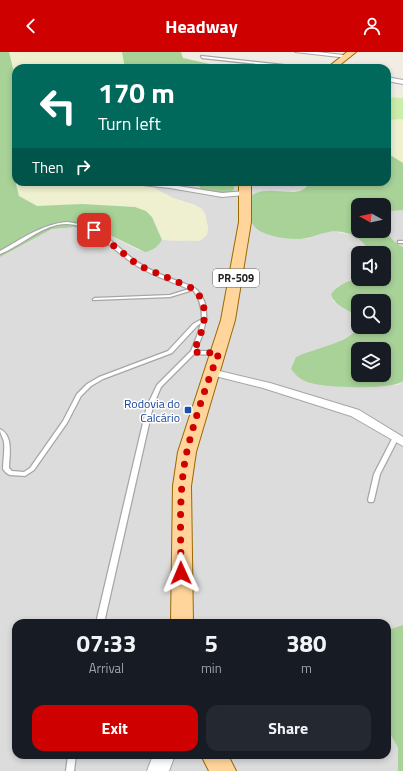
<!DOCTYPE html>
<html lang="en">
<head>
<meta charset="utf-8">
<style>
  body { margin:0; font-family:"Titillium Web",sans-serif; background:#242831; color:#f1f3f6; height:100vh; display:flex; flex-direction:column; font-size:15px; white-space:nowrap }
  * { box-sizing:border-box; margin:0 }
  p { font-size:13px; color:#9ea1a6 }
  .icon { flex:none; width:22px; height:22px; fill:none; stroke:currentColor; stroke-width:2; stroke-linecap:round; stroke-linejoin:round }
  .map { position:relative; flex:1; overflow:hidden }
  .details { position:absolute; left:12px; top:567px; width:379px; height:140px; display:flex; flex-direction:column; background:#171b24; border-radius:12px; box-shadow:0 2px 6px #0003 }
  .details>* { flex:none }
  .banner { position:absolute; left:12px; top:12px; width:379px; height:122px; border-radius:12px; box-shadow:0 2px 6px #0003; background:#00695c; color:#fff; overflow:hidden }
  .needle { width:26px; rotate:278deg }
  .controls { position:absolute; left:351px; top:146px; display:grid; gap:8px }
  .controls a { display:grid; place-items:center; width:40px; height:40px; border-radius:8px; background:#171b24; box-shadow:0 2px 6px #0003; font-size:20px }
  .pin { position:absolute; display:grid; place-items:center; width:34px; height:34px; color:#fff; margin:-17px; border-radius:8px; box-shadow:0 2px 6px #0006 }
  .me { position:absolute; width:44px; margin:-22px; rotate:359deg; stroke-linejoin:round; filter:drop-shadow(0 0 3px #0008) }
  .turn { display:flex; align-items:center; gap:14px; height:84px; padding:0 20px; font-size:18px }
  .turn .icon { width:52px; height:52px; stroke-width:2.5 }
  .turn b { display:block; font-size:28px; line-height:34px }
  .then { display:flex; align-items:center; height:38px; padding:0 20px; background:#0003; gap:8px; font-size:15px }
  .eta { display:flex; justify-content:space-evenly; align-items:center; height:68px; text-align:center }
  .eta b { font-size:24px; font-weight:700; line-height:28px }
  .action { display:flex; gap:8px; margin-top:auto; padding:8px 20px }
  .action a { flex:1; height:46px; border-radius:12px; background:#cf0100; color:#fff; font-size:16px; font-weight:700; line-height:46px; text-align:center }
  .action a+a { background:#242831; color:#f1f3f6 }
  header { display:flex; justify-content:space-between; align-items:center; height:52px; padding:0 20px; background:#cf0100; color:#fff; font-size:18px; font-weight:700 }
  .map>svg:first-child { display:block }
  .residential { fill:#dddcdc }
  .farmland { fill:#eef0d0 }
  .grass { fill:#caeda9 }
  .forest { fill:#a8d298; fill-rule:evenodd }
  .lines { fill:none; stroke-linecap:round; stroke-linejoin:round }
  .service-casing { stroke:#a6a6a6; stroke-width:2.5 }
  .minor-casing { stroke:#a6a6a6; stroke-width:2 }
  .tertiary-casing { stroke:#a6a6a6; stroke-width:2 }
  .primary-casing { stroke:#9b6900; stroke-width:2 }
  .service { fill:#fff; fill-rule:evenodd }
  .minor { fill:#fff; fill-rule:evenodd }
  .tertiary { fill:#fff; fill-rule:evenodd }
  .primary { fill:#ffd59c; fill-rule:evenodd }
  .route { stroke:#cf0100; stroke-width:7; stroke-dasharray:0 12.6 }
  .transit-dot { fill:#1a4fb4; stroke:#fff; stroke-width:1.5 }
  .labels { text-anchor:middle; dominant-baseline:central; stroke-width:3; stroke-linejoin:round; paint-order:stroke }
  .shield { fill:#fff; stroke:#626262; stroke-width:1 }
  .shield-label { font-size:11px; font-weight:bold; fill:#1f1f1f }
  .transit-label { font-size:12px; fill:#164399; stroke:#fff; text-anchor:end }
</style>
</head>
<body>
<header><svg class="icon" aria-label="back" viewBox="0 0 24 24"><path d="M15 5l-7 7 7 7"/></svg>Headway<svg class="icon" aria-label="person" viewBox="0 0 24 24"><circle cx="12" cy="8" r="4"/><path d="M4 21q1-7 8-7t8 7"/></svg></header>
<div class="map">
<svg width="403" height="719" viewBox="0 0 403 719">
  <rect width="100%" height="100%" fill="#f1ede5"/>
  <g class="residential">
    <path d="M140 130H196L199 136 235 137V130H309L303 138 289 140 266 182 295 187H307L327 180H337L355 184 362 189 367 196 369 201H358V226L338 234 333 249 357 265 358 275H360L355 281 334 292 308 300 291 317 398 333 403 329V573L387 578V571H16V703H387V676L398 696V719H0V205L52 177 91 174 138 198 150 199 162 188 182 189 207 183 208 176 205 162 195 153 173 146Z"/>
    <path d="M403 158V195L393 189 387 182 384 165 392 159Z"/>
  </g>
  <g class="farmland">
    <path d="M9 0H122L125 16H16V29Z"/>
    <path d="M403 67V111L387 101V68Z"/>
    <path d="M16 116V130H140L149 133 173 146 195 153 202 157 205 162 208 176 207 183 200 189 162 188 152 165 146 159 135 155 82 152 37 154 19 144 13 120Z"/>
  </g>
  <path class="grass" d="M387 45 403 46V67L387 68Z"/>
  <g class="forest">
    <path d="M0 0H9L16 29V116L13 120 19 144 37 154 82 152 135 155 146 159 152 165 162 188C158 194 153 199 145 200L91 174 52 177 0 205Z"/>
    <path d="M122 0H181L183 6 228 16H125Z"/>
    <path d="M387 101 403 111V158L392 159 384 165V153H358V179H384V172C388 183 392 190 403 195V329C392 338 326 336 311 331 302 329 297 325 291 317L296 305C317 295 344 293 360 275H384V249H358V267C350 256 336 257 331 242 346 224 363 227 384 227V201H369C364 184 341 176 325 181 319 182 313 185 307 186 295 189 262 185 254 174 248 166 249 154 251 144 268 130 301 151 309 130H387ZM358 297H384V323H358Z"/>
    <path d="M196 130H235C235 136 234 138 230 142 216 141 203 144 196 130Z"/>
    <path d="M403 573V719H398V696L387 676V578Z"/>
  </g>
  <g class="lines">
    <g class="service-casing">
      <g id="service">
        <path d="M201 4 301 15 302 16H294L202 6Z"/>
        <path d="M290 130H294L295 132 292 133Z"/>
        <path d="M67 170C74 171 81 172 88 174 110 183 126 206 149 217 159 222 169 226 180 230 185 232 193 234 197 238 204 245 207 255 206 266L207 267 206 268 202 284 196 299H217L220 301 217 303 194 302 161 335 153 354 104 571H96L147 354 157 333 191 299 197 284 201 271 197 274 172 301 103 327 91 334 81 344 67 371 34 418 25 424 10 423C7 422 5 420 3 417 3 408 5 399 4 390 3 385 0 382 0 377 14 384 9 404 9 416L12 419 24 420 30 416 63 369 77 342 87 332 99 325 168 299 193 272 202 267C202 256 200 247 193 238L170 245 93 248V247L95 246 170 243 189 237C172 230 154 224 139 215 112 200 91 166 57 173 36 178 20 194 0 202V199C22 187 42 172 67 170Z"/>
        <rect x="398" y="189" width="5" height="2"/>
        <path d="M396 383 399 385 380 422 374 448 373 450H369L368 448 374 422 393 385Z"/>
        <path d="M68 703H76L74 719H66Z"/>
      </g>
    </g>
    <g class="minor-casing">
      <g id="minor">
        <path d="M295 0H318L351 4 348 6Z"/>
        <path d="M387 25 403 28V32L387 29Z"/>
        <path d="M43 130H70L66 132 46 133H43Z"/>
        <path d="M129 130H153L222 141 245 139 249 141 245 143 222 145 170 136 133 132Z"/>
        <path d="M211 317 270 331 359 358 403 385V394L351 364 263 336 207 322 206 320 207 318Z"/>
      </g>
    </g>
    <g class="tertiary-casing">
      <path id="tertiary" d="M153 703H175L169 719H147Z"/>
    </g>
    <g class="primary-casing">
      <g id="primary">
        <path d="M347 0H356L336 16H327Z"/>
        <path d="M239 130H251V170L235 268 196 400 191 434 193 571H171L173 434 178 400 221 268 239 170Z"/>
        <path d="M201 703H228L236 719H209Z"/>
      </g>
    </g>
    <use href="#service" class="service"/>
    <use href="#minor" class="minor"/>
    <use href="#tertiary" class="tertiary"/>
    <use href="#primary" class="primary"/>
  </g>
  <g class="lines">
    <path class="route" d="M94 178 138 213 194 237C212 255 203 280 193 300L219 301C206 333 195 366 187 399 178 439 181 481 181 521"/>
  </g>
  <rect class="transit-dot" x="184" y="354" width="8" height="8" rx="2"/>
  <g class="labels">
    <rect class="shield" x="213" y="217" width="46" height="18" rx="3"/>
    <g class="shield-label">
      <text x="236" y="226">PR-509</text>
    </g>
    <g class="transit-label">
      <text x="180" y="351">Rodovia do<tspan x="180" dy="14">Calcário</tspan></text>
    </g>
  </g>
</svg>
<div class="controls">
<a><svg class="needle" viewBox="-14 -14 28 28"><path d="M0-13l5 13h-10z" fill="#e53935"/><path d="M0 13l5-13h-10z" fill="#9ea1a6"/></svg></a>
<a><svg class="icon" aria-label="sound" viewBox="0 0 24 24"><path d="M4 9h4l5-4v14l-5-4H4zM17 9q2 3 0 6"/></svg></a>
<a><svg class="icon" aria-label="search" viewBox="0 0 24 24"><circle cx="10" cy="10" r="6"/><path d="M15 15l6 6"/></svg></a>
<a><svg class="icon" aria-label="layers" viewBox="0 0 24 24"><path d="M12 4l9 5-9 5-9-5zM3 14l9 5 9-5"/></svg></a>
</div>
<div class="pin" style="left:94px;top:178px;background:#d93025"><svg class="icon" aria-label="arrive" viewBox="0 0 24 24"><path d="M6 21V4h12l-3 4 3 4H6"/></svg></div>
<svg class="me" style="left:181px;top:521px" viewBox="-20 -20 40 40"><path d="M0-17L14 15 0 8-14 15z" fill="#cf0100" stroke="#fff" stroke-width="4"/></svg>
<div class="banner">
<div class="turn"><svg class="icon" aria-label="left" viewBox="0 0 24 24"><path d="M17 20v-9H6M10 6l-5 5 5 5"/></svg><div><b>170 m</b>Turn left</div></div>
<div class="then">Then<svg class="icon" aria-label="right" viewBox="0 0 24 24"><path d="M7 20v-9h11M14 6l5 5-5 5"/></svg></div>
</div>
<section class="details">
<div class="eta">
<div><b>07:33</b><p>Arrival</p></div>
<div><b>5</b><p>min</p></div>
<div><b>380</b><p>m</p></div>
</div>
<div class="action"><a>Exit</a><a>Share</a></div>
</section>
</div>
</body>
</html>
